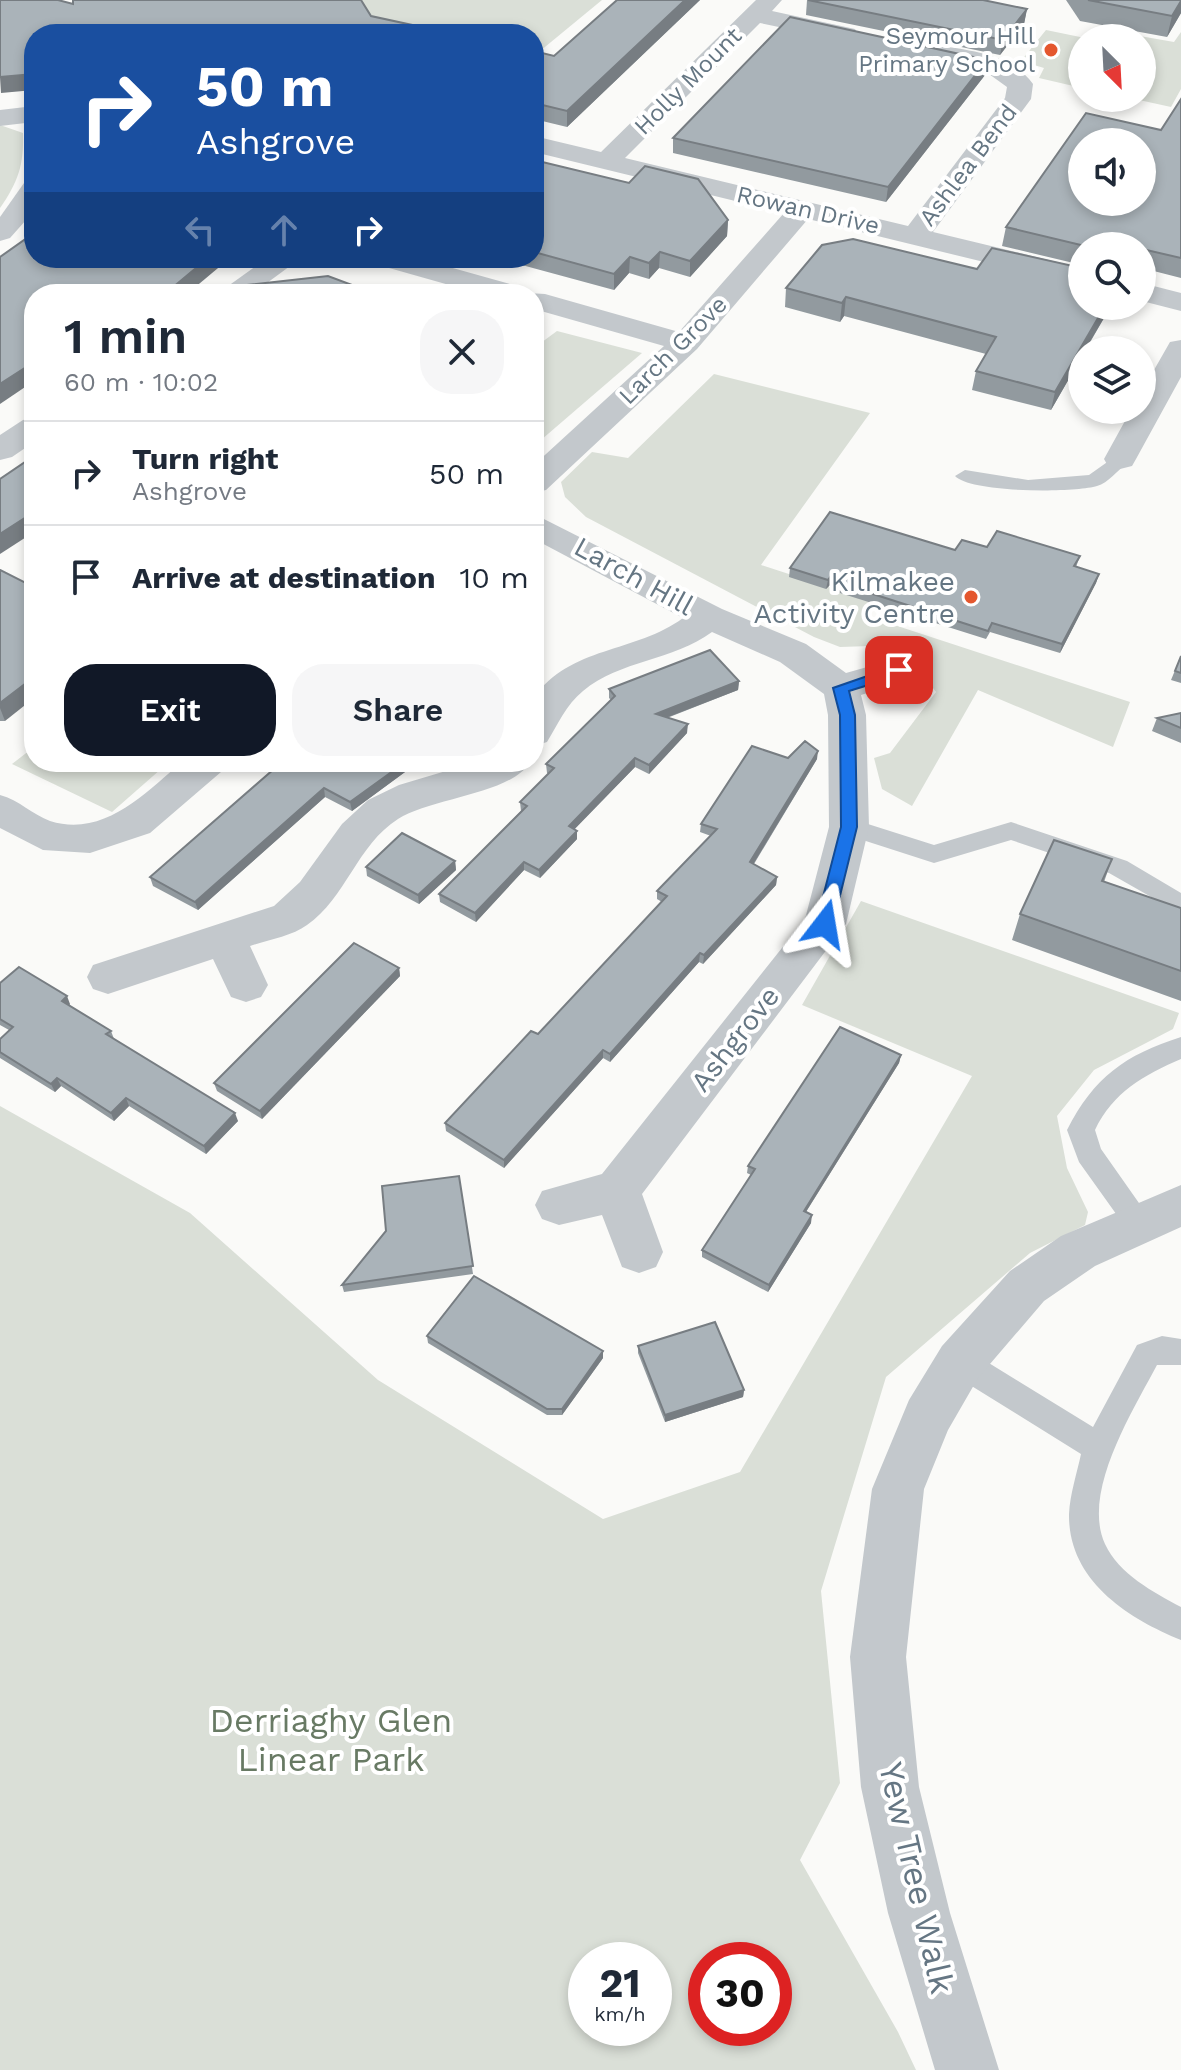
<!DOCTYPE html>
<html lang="en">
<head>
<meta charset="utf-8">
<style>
  body { margin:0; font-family:"Work Sans",sans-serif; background:#f6f6f7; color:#1f2937; height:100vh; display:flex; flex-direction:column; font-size:30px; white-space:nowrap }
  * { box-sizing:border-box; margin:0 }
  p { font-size:26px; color:#747a83 }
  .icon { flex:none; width:44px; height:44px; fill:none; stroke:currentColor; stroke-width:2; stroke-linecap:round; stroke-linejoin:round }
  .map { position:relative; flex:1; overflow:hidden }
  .sheet { position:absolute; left:24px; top:284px; width:520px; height:488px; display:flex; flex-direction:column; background:#fff; border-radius:32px; box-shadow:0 4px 12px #0003 }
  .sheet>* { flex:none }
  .hud { position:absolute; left:24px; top:24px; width:520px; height:244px; border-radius:32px; box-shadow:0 4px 12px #0003; background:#1a4fa0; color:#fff; overflow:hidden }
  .needle { width:52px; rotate:156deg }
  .buttons { position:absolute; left:1068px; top:24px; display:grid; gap:16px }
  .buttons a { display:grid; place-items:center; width:88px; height:88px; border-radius:50%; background:#fff; box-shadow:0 4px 12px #0003; font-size:40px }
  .speed { position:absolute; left:568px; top:1942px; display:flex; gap:16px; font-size:40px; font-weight:700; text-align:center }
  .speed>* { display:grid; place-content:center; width:104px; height:104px; border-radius:50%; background:#fff; box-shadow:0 4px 12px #0003; line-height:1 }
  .speed small { font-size:20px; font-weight:400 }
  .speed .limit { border:12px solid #d22; background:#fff; color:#111 }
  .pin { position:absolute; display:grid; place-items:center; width:68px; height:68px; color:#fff; margin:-34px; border-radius:16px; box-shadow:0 4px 12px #0006 }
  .me { position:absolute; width:88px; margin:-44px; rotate:14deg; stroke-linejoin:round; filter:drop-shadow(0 0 6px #0008) }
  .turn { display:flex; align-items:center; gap:28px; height:168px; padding:0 40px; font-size:36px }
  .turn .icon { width:104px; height:104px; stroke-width:2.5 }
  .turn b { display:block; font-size:56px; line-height:68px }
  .lanes { display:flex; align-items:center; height:76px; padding:0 40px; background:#0003; justify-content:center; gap:40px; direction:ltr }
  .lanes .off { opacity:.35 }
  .round { display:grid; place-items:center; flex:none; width:84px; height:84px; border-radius:32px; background:#f6f6f7 }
  .head { display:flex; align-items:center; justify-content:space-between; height:136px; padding:0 40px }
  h1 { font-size:48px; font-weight:600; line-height:60px }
  .cta { display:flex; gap:16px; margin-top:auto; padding:16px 40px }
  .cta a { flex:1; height:92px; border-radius:32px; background:#111827; color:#fff; font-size:32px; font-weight:600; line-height:92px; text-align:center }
  .cta a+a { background:#f6f6f7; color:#1f2937 }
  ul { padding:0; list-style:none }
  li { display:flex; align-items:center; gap:24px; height:104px; padding:0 40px; border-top:2px solid #e0e1e3 }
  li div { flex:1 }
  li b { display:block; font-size:30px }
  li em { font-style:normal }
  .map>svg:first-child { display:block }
  .green { fill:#dadfd7; fill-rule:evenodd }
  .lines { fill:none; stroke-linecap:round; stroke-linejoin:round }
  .service { fill:#c3c8cc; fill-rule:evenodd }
  .minor { fill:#c3c8cc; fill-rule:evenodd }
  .wall { fill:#929a9f }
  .shaded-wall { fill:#777d82 }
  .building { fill:#aab3b9; stroke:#777d82; stroke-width:2; fill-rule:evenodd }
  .route { fill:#1a73e8; stroke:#114b97; stroke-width:2 }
  .poi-dot { fill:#e4572e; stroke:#fff; stroke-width:3 }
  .labels { text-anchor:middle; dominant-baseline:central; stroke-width:8; stroke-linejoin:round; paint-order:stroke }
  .far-poi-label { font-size:24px; fill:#657683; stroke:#fff; text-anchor:end }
  .far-street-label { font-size:24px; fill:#657683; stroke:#fff }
  .street-label { font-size:28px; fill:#657683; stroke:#fff }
  .poi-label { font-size:28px; fill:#657683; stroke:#fff; text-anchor:end }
  .near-park-label { font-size:34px; fill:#687a64; stroke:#fff }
  .near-street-label { font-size:34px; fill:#657683; stroke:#fff }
</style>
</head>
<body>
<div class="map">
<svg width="1181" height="2070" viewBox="0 0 1181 2070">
  <rect width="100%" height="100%" fill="#fafaf8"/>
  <g class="green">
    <path d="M355 0H602L534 56V34H405L350 7Z"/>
    <path d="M1046 30 1085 38H1082V88L1039 78 1044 68 1021 61Z"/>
    <path d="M1181 32V89L1171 107 1130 98H1142V38H1132L1134 35 1174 42Z"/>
    <path d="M0 125 23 133C24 165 18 182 0 208Z"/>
    <path d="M557 331 642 353 534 446V348Z"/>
    <path d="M714 374 870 413 761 565 878 603 867 616 1130 702 1113 747 978 690 912 806 882 789 874 758 890 753 936 692 901 645 840 647 814 637 586 517 565 497 561 482 592 452 628 458Z"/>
    <path d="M34 747V762H169L112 812 12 764Z"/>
    <path d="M861 901 1179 1013 1173 1029 1094 1070 1057 1116 1067 1168 1088 1212 1085 1225 1030 1253 886 1377 821 1591 840 1783 800 1860 898 2032 916 2070H0V1106L190 1213 378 1380 603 1519 740 1472 972 1076 802 1005ZM586 1960H654V2028H586ZM706 1960H774V2028H706Z"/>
  </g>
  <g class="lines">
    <g class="service">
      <path d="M1120 453 1130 459 1127 463C1118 470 1108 483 1097 486 1074 493 971 493 955 476L965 470 1028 480 1089 475Z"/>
      <path d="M849 818 934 845 1011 822 1127 861 1181 893V914L1109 873 1011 840 934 863 841 833 837 827 841 821Z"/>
      <path d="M1181 1037V1059C1144 1075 1113 1092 1095 1130L1101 1149 1153 1223 1149 1232 1139 1235 1129 1232 1079 1162 1067 1130C1094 1077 1125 1055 1181 1037Z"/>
      <path d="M1162 1336 1181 1339V1365H1157C1134 1409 1081 1492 1105 1544 1119 1574 1153 1592 1181 1607V1640C1127 1618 1068 1580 1069 1514 1070 1494 1077 1473 1081 1454L949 1372 945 1362 949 1352 960 1348 971 1352 1093 1427 1137 1345Z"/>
    </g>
    <g class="minor">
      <path d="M756 0H782L772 11 855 29 858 34 846 41 760 23 625 158 908 226 1005 98 1007 87 982 69 920 56 917 51 929 44C964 50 1011 52 1033 84L1031 99 933 232 1082 268V286L808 219 697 349 546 490 534 493V465L664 346 534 309V294H481L375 264 371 258H417L524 288 528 293 545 294 679 332 784 213 534 152V136L601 152Z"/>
      <path d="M34 106V122L0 126V110Z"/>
      <path d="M34 181V211L10 238 0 241V217L24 183Z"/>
      <path d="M267 258H301L252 294H217Z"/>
      <path d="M1142 283 1181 293V311L1142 301Z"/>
      <path d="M1181 340V377L1136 459 1132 466 1120 469 1108 466 1104 459 1131 410H1142V391L1170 342Z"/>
      <path d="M34 417V442L12 457 0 460V435L23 420Z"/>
      <path d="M534 514 722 609 806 644 846 673 899 658 912 661 917 670 912 679 861 695 866 715 869 827 846 924 642 1194 663 1252 656 1267 639 1273 622 1267 602 1215 559 1225 542 1219 535 1205 542 1191 602 1174 805 919 829 827 828 715 824 694 780 662 712 632C673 661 620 660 583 691 566 705 558 724 547 742L534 746V698C569 646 636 653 683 618L534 539Z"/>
      <path d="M182 762H226L221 772 150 833 90 853 43 850 0 828V795C19 800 33 815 50 821 104 838 145 793 182 762Z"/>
      <path d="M476 762H530C512 794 431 798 398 819 357 845 346 898 307 925 292 936 268 940 250 946L268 985 261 997 246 1002 231 997 213 959 108 994 93 989 87 977 93 965 274 906 300 882 342 824 368 800 399 785Z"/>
      <path d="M1181 1185V1227L1095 1266 1044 1301 978 1378 948 1430 924 1489 906 1657 919 1787 950 1913 999 2070H935L888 1913 861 1787 850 1657 872 1489 909 1400 942 1346 1010 1271 1061 1236Z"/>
    </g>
  </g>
  <g class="wall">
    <path d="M617 0H700L567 127 534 119V51L554 56Z"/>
    <path d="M807 0 1027 9 1024 24 1000 55 806 15Z"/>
    <path d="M1066 0H1181V13L1167 37 1080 21Z"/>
    <path d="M987 60 985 75 886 202 673 153V138Z"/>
    <path d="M1181 99V278L1142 268V246H1082V265L1002 246 1006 227 1161 130Z"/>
    <path d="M534 160 728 220 727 236 690 277 659 268 649 279 629 273 614 290 496 258H534Z"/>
    <path d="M786 288 1082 306H1111L1051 410 972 390 976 371 986 354 844 316 840 322 785 307Z"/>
    <path d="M987 547 1080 556 1076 567 1099 574 1096 583 1060 653 990 632 986 639 840 593 830 585 826 589 789 577 790 568Z"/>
    <path d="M0 570 5 721H0Z"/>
    <path d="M1181 656V683L1171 680Z"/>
    <path d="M739 681 738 690 667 718 687 733 649 774 635 767 574 829 577 839 540 878 524 870 476 922 440 902 439 894 521 811 520 802 549 774 547 773 546 764 611 700 609 698V689Z"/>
    <path d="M1181 713V743L1152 731 1157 718Z"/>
    <path d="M788 758 817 759 754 864 777 877 776 885 703 964 699 962 610 1062 603 1058 504 1168 446 1131 445 1123 538 1034 662 902 657 899V891L711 836 700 832 701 824Z"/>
    <path d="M282 762 404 763 405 772 352 811 325 797 198 910 153 886 150 877Z"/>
    <path d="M1112 859 1104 882 1181 908V1001L1012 940 1020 914Z"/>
    <path d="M455 861 456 870 419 904 367 876 366 867Z"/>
    <path d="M399 968 400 976 262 1119 217 1091 214 1083Z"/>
    <path d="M0 983 70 1004 69 1005 111 1031 114 1039 238 1121 206 1154 129 1106 114 1121 61 1086 55 1092 0 1058V1039L9 1030 0 1025Z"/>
    <path d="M901 1055 899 1063 806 1212 811 1223 768 1292 702 1257V1250L751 1175 747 1173 748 1166Z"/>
    <path d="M459 1176 473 1274 344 1292 342 1285 386 1231Z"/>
    <path d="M427 1336 603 1351V1358L562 1415H547L428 1343Z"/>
    <path d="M638 1346 744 1390 743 1397 665 1422 638 1353Z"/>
  </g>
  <g class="shaded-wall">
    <path d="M685 0H700L567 127V111Z"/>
    <path d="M1181 1V13L1167 37 1172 16Z"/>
    <path d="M1027 9 1024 24 1000 55 1003 40Z"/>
    <path d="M987 60 985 75 886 202 888 187Z"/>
    <path d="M34 74V90L1 93 0 77Z"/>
    <path d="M728 220 727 236 690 277V261Z"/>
    <path d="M660 252 659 268 649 279V263Z"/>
    <path d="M630 257 629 273 614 290V274Z"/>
    <path d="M208 258H230L187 294H165Z"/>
    <path d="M846 297 844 316 840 322 842 303Z"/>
    <path d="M1105 306H1111L1085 350H1082V356L1051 410 1055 392Z"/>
    <path d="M34 362V381L0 404V384Z"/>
    <path d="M34 512V532L0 554V534Z"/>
    <path d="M1099 574 1096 583 1060 653 1062 644Z"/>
    <path d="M831 576 830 585 826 589 828 580Z"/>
    <path d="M34 677V698L5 721 0 708V703Z"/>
    <path d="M739 681 738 690 655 722 656 714Z"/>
    <path d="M688 724 687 733 649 774V765Z"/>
    <path d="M818 751 817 759 749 871 750 862Z"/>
    <path d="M635 758V767L569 835V826Z"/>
    <path d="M404 763 405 772 352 811 350 802Z"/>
    <path d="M324 788 325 797 198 910 195 902Z"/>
    <path d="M577 831V839L540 878 539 870Z"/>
    <path d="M455 861 456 870 419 904 418 895Z"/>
    <path d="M524 862V870L476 922 475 913Z"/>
    <path d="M777 877 776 885 703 964 704 955Z"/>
    <path d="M700 953 699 962 610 1062V1054Z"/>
    <path d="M399 968 400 976 262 1119 260 1111Z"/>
    <path d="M67 996 70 1004 66 1009 62 1001Z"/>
    <path d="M603 1050V1058L504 1168V1160Z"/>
    <path d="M901 1055 899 1063 802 1218 804 1211Z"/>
    <path d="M57 1078 61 1086 55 1092 51 1084Z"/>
    <path d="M126 1098 129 1106 114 1121 111 1113Z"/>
    <path d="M235 1113 238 1121 206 1154 204 1146Z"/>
    <path d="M812 1215 811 1223 768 1292 769 1285Z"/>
    <path d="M603 1351V1358L562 1415V1409Z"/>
    <path d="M744 1390 743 1397 665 1422V1415Z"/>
  </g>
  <g class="building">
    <path d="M0 0H58L73 4V0H361L371 16 454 34H34V74L0 77Z"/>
    <path d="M617 0H685L567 111 534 103V51L554 56Z"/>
    <path d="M808 0H983L1027 9 1003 40Z"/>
    <path d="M1088 0H1181V1L1172 16Z"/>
    <path d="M790 17 987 60 888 187 673 138Z"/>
    <path d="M1181 99V258L1142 249V246H1085L1006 227 1086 113 1161 130ZM1082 142H1142V202H1082Z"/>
    <path d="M534 160 629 183 645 166 698 179 728 220 690 261 660 252 649 263 630 257 614 274 534 252Z"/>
    <path d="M34 233V258H208L165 294 328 276 376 294H34V362L0 384V257Z"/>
    <path d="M853 239 977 269 992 248 1082 268V306H1105L1055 392 976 371 996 337 846 297 842 303 786 288 822 245Z"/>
    <path d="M34 456V512L0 534V479Z"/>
    <path d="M830 512 955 550 962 540 987 547 997 531 1080 556 1074 566 1099 574 1062 644 992 623 988 631 842 584 831 576 828 580 790 568Z"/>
    <path d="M0 570 34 587V677L0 703Z"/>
    <path d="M710 650 739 681 656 714 688 724 649 765 635 758 569 826 577 831 539 870 524 862 475 913 439 894 527 806 520 802 554 768 546 764 615 696 609 689Z"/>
    <path d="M1181 656V673L1175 671Z"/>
    <path d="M1181 713V728L1157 718Z"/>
    <path d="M805 741 818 751 750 862 777 877 704 955 700 953 610 1054 603 1050 504 1160 445 1123 531 1031 538 1034 667 896 657 891 717 829 701 824 752 746 788 758Z"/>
    <path d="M282 762H402L404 763 350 802 324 788 195 902 150 877Z"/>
    <path d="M402 833 455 861 418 895 366 867Z"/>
    <path d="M1054 840 1112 859 1102 881 1181 908V971L1020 914Z"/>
    <path d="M354 943 399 968 260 1111 214 1083Z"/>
    <path d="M19 967 67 996 62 1001 111 1031 106 1034 235 1113 204 1146 126 1098 111 1113 57 1078 51 1084 0 1052V1039L13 1027 0 1019V983Z"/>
    <path d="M840 1027 901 1055 804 1211 812 1215 769 1285 702 1250 755 1169 748 1166Z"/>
    <path d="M459 1176 473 1266 342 1285 386 1231 382 1186Z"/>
    <path d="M474 1276 603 1351 562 1409H547L427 1336Z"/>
    <path d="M715 1322 744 1390 665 1415 638 1346Z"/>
  </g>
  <path class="route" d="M899 665 904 666V674L849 691 855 715 857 827 833 924 825 931 816 924 841 827 840 715 833 688Z"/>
  <g class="poi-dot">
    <circle cx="1051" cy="50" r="8"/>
    <circle cx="971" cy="597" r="8"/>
  </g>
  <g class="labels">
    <g class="far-poi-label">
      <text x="1035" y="36">Seymour Hill<tspan x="1035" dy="28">Primary School</tspan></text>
    </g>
    <g class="far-street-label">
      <text transform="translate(688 81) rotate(-45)">Holly Mount</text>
      <text transform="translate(968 165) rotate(-53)">Ashlea Bend</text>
      <text transform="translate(808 210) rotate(13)">Rowan Drive</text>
      <text transform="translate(673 350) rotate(-45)">Larch Grove</text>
    </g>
    <g class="street-label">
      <text transform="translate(634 576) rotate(29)">Larch Hill</text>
      <text transform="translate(735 1039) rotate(-52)">Ashgrove</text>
    </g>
    <g class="poi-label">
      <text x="955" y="581">Kilmakee<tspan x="955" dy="32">Activity Centre</tspan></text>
    </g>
    <g class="near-park-label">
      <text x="331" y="1720">Derriaghy Glen<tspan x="331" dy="39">Linear Park</tspan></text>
    </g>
    <g class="near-street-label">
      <text transform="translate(917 1878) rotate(77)">Yew Tree Walk</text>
    </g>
  </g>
</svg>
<div class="buttons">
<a><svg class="needle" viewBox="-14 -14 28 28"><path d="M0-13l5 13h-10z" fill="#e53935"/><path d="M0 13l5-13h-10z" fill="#747a83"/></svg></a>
<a><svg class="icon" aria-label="sound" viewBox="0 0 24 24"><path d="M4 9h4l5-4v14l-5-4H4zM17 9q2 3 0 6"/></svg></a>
<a><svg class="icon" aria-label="search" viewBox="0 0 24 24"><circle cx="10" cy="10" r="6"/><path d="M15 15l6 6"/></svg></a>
<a><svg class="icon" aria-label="layers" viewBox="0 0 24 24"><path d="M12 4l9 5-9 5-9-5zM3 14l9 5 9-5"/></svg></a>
</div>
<div class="speed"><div>21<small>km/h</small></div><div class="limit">30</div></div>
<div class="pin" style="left:899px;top:670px;background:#d93025"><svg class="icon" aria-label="arrive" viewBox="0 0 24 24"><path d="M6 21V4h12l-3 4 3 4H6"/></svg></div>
<svg class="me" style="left:825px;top:924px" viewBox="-20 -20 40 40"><path d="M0-17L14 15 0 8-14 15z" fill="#1a73e8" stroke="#fff" stroke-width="4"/></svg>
<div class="hud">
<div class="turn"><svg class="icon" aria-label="right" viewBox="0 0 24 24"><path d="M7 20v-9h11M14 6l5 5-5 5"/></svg><div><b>50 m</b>Ashgrove</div></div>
<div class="lanes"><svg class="icon off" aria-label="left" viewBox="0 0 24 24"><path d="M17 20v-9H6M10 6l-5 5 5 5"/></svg><svg class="icon off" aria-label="ahead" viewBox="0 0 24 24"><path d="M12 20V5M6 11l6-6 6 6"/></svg><svg class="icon" aria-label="right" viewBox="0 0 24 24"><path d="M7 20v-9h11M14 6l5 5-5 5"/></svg></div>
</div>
<section class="sheet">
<div class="head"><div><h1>1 min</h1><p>60 m · 10:02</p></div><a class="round"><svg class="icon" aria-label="close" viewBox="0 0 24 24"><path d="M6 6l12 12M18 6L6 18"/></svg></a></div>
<ul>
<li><svg class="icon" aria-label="right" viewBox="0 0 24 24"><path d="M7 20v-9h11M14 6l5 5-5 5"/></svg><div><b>Turn right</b><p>Ashgrove</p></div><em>50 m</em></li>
<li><svg class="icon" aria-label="arrive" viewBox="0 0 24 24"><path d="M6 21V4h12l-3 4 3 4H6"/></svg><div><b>Arrive at destination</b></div><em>10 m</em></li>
</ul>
<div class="cta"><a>Exit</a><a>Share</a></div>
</section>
</div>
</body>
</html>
